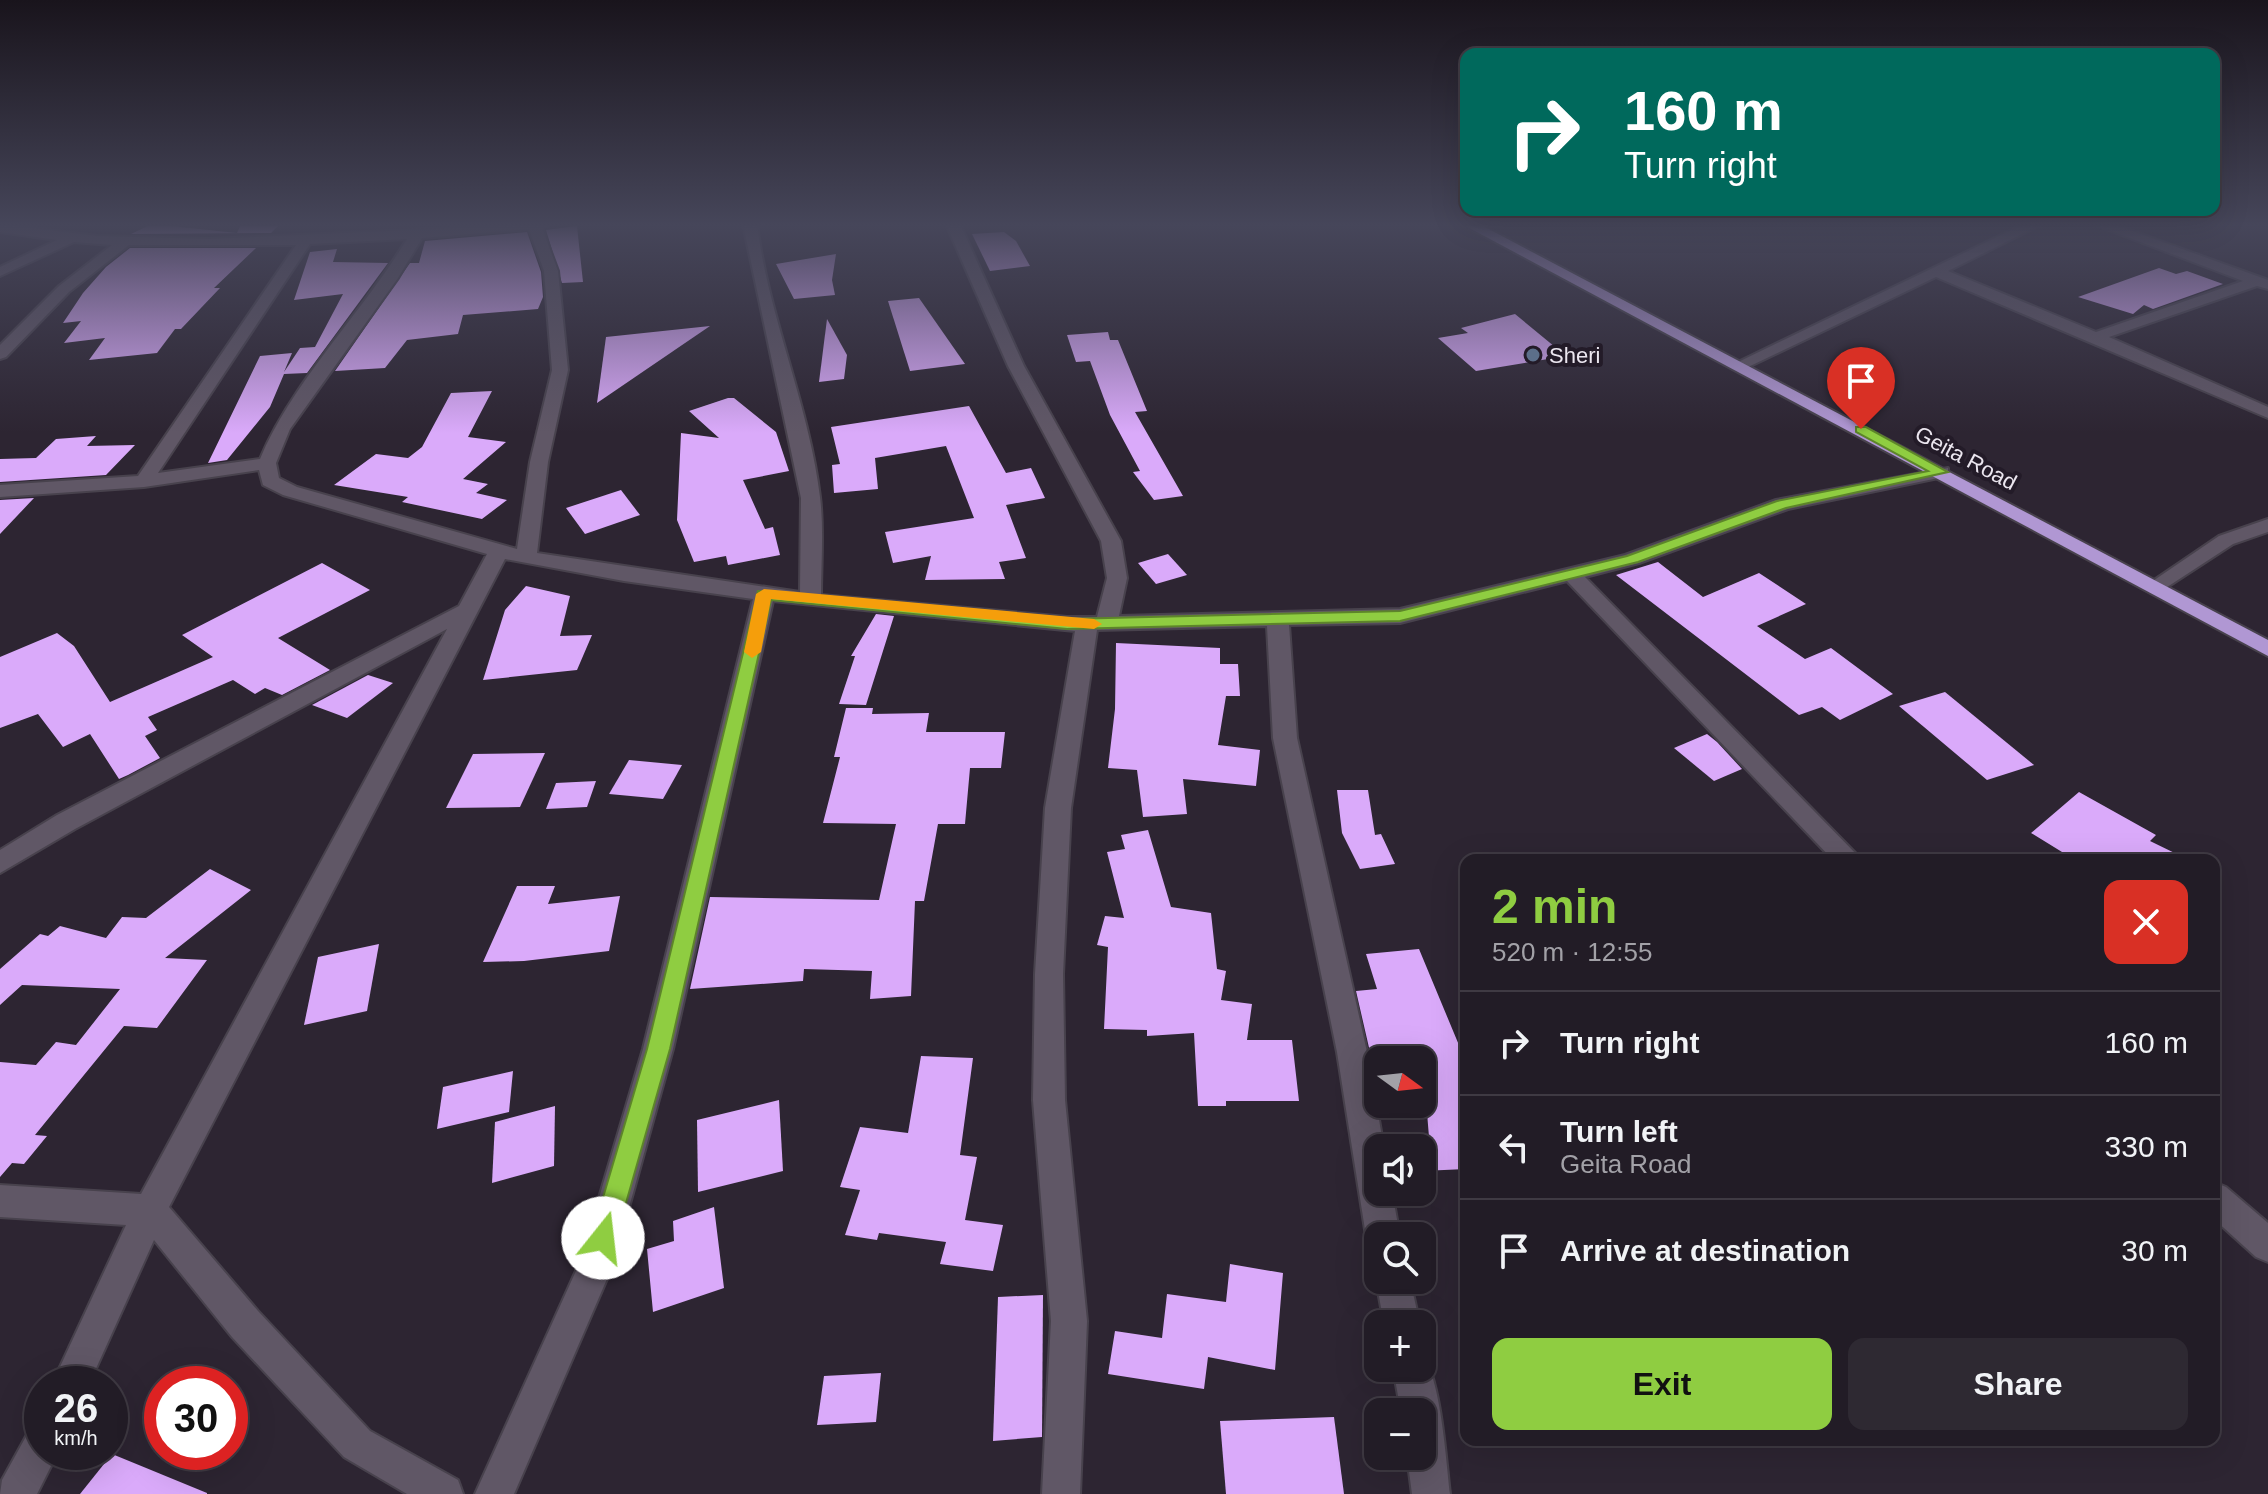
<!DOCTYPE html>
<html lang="en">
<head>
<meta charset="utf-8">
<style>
  body { margin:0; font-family:Helvetica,sans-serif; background:#2e2932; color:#f1f3f6; height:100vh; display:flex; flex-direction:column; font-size:30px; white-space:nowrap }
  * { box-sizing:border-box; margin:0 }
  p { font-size:26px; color:#a2a1a7 }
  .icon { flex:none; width:44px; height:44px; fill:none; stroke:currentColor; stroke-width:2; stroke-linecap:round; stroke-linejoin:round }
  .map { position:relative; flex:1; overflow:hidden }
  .side { position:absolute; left:1460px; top:854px; width:760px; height:592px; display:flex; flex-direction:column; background:#221c26; border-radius:16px; box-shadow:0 8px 32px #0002,0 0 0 2px #3f3a43 }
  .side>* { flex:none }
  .guide { position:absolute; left:1460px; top:48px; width:760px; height:168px; border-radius:16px; box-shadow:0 8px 32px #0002,0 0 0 2px #3f3a43; background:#00695c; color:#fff; overflow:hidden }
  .needle { width:52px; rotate:105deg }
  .controls { position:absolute; left:1364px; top:1046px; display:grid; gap:16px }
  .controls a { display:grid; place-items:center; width:72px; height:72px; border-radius:16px; background:#221c26; box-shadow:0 8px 32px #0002,0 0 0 2px #3f3a43; font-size:40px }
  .speed { position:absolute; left:24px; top:1366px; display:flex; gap:16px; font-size:40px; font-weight:700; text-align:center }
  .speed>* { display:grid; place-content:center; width:104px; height:104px; border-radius:50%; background:#221c26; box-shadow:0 8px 32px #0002,0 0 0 2px #3f3a43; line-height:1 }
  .speed small { font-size:20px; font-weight:400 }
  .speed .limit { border:12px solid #d22; background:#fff; color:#111 }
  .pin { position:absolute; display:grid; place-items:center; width:68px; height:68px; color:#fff; margin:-82px -34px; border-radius:50% 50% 50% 0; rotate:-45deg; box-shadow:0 0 8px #0007 }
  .pin .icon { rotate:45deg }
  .me { position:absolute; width:88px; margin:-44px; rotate:16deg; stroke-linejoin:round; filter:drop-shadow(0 0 6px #0008) }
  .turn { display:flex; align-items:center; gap:28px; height:168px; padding:0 32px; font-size:36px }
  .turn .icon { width:104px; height:104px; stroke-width:2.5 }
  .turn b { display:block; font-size:56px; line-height:68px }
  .round { display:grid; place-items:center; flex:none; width:84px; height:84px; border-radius:16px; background:#2e2932 }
  .head { display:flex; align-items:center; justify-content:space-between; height:136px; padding:0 32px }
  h1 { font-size:48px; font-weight:700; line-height:60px; color:#8fcd41 }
  .primary-button { display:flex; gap:16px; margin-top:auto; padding:16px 32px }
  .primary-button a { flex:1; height:92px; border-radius:16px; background:#8fcd41; color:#111; font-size:32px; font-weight:700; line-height:92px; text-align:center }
  .primary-button a+a { background:#2e2932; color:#f1f3f6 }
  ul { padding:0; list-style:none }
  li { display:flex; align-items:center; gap:24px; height:104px; padding:0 32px; border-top:2px solid #3f3a43 }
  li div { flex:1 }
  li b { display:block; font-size:30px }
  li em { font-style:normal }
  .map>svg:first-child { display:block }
  .building { fill:#daaafa }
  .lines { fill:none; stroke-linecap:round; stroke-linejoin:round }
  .minor-casing { stroke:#48424d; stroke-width:4 }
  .highway-casing { stroke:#48424d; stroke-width:4 }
  .minor { fill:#605766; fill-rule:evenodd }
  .highway { fill:#b097d3; fill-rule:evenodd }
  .route { fill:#8fcd41; stroke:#5d852a; stroke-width:2 }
  .slow { fill:#f59e0b }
  .service-dot { fill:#5c6f8a; stroke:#231b28; stroke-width:3 }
  .labels { text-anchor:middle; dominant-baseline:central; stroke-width:8; stroke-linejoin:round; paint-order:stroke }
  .far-poi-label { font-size:22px; fill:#ebe6ef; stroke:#231b28; text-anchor:start }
  .far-street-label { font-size:22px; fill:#ebe6ef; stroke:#231b28 }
</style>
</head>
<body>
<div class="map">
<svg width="2268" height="1494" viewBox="0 0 2268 1494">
  <rect width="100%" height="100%" fill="#2d2532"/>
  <g class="building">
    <path d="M152 224 237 233 241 224H280L271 233 131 234Z"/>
    <path d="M577 226 583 282 562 283 546 230Z"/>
    <path d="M527 232 541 272 543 297 538 309 463 315 458 334 407 340 385 368 335 371 410 263H419L425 241Z"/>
    <path d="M1004 232 1016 241 1030 266 990 271 972 234Z"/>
    <path d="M130 248H256L214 288H220L181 329H175L157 353 89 360 105 338 64 343 81 321 63 323 83 293 106 267Z"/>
    <path d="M337 249 333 262 388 263 307 373 284 374 270 407 227 460 208 463 260 356 292 353 284 372 300 348 315 347 343 294 294 300 310 252Z"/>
    <path d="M836 254 832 280 835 295 794 299 776 264Z"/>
    <path d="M2159 268 2176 274 2187 271 2223 284 2153 309 2144 305 2133 314 2078 297Z"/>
    <path d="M919 298 965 364 910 371 888 301Z"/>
    <path d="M1515 314 1566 356 1476 371 1438 338 1468 333 1461 328Z"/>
    <path d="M827 319 847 355 844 379 819 382Z"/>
    <path d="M710 326 597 403 606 337Z"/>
    <path d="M1108 332 1110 340H1118L1147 411 1135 412 1183 496 1154 500 1133 472 1140 471 1110 415 1090 361 1076 362 1067 335Z"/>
    <path d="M492 391 468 437 506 442 463 479 488 484 476 493 507 500 482 519 402 502 408 497 334 485 376 454 408 458 422 447 451 393Z"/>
    <path d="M728 398H734L776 432 789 471 743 480 765 529 773 527 780 555 728 565 726 556 694 562 677 520 681 433 719 438 689 411Z"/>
    <path d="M969 406 1006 473 1031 468 1045 498 1006 505 1026 558 999 562 1005 579 925 580 931 556 893 563 885 532 974 518 946 446 875 458 878 489 834 493 832 465 840 464 831 427Z"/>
    <path d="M96 436 87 446 135 445 106 475 0 482V459L36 458 56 439Z"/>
    <path d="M621 490 640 515 585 534 566 508Z"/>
    <path d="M34 498 0 534V500Z"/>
    <path d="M1168 554 1187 575 1156 584 1138 563Z"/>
    <path d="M1658 562 1703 597 1759 573 1806 604 1757 626 1805 659 1831 648 1893 694 1840 720 1822 707 1799 715 1616 575Z"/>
    <path d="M322 563 370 590 278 638 330 670 282 695 265 688 255 694 233 680 148 717 157 730 145 736 160 758 128 775 119 779 90 734 63 747 38 714 0 728V657L57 633 74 646 110 702 213 657 182 635Z"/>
    <path d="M526 586 570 596 560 636 592 635 577 670 483 680 505 610Z"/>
    <path d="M876 614 894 616 866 705 839 704 855 656H851Z"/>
    <path d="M1116 643 1220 648V664H1238L1240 696H1226L1218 745 1260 750 1256 786 1183 779 1187 814 1143 817 1137 770 1108 768 1115 709Z"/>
    <path d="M368 675 393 683 347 718 312 705Z"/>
    <path d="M1945 692 2034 765 1987 780 1899 706Z"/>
    <path d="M846 708H873L872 714 929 713 926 732H1005L1001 768H970L965 824H938L924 901H915L911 996 870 999 872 971 804 969 803 981 690 989 710 897 879 900 896 824 823 823 840 757H834Z"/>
    <path d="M1707 734 1717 742 1742 769 1714 781 1674 748Z"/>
    <path d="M545 753 520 807 446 808 473 754Z"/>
    <path d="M629 760 682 765 663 799 609 794Z"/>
    <path d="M596 781 587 807 546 809 556 783Z"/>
    <path d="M1337 790H1368L1375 835 1381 834 1395 864 1360 869 1342 833Z"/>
    <path d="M2079 792 2156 835 2150 841 2189 860H2075L2031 833Z"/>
    <path d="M1148 830 1171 907 1211 913 1217 969 1226 971 1221 1000 1252 1004 1247 1040H1292L1299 1101H1226V1106H1198L1194 1033 1147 1036V1030L1104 1029 1108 947 1097 945 1105 916 1124 918 1107 852 1125 849 1121 835Z"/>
    <path d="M210 869 251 890 165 958 207 960 157 1028 124 1026 35 1135 47 1136 24 1164 12 1163 0 1177V1062L36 1065 56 1042 76 1045 120 989 22 985 0 1005V969L40 934 48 936 60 926 106 938 122 917 146 918Z"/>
    <path d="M517 886H555L548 904 620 896 609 951 524 961 483 962Z"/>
    <path d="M379 944 367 1011 304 1025 318 957Z"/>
    <path d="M1419 949 1466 1062V1169L1422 1171V1138L1429 1137 1422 1052 1413 1054 1411 1049 1370 1052 1356 991 1377 989 1366 954Z"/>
    <path d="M921 1056 973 1058 960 1155 977 1157 965 1220 1003 1225 993 1271 940 1264 946 1242 879 1233 877 1240 845 1235 860 1190 840 1187 860 1127 908 1133Z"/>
    <path d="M513 1071 509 1112 437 1129 443 1087Z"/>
    <path d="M779 1100 783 1171 698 1192 697 1120Z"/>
    <path d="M555 1106 554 1166 492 1183 495 1122Z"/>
    <path d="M714 1207 724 1288 653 1312 647 1249 674 1241 673 1221Z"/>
    <path d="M1230 1264 1283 1273 1275 1370 1208 1357 1204 1389 1108 1374 1115 1331 1162 1338 1167 1294 1226 1302Z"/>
    <path d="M1043 1295 1042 1437 993 1441 998 1297Z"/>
    <path d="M881 1373 876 1422 817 1425 824 1376Z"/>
    <path d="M1334 1417 1344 1494H1226L1220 1421Z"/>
    <path d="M112 1454 207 1493V1494H80Z"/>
  </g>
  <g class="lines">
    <g class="minor-casing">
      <g id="minor">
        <path d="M0 224 97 236 209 239 551 224 542 228 558 271 568 370 548 462 537 553 800 592 801 498 743 224H757C768 316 809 404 820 497 824 529 821 563 821 595L1067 617H1097L1107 578 1101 541 1008 366 946 224H960L1024 366 1121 541 1127 578 1119 616 1400 609 1625 555 1776 500 1948 468V476L1788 509 1639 563 1585 577 1862 860H1833L1567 581 1400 623 1289 625 1297 738 1367 1052 1384 1148H1378V1192H1392L1400 1236H1378V1250L1371 1248 1366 1236 1337 1052 1273 738 1267 626 1097 630 1071 808 1063 974 1065 1100 1087 1321 1080 1494H1042L1051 1321 1033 1100 1035 974 1045 808 1075 631 773 601 673 1049 613 1265 514 1494H475L580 1262 643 1049 753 599 624 581 505 559 169 1207 258 1311 370 1431 458 1480 463 1494H407L344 1457 232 1337 154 1240 89 1384H52L126 1225 0 1217V1185L141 1194 447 629 75 829 0 873V850L57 815 459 606 487 554 283 495 263 485 259 470 144 487 0 497V485L138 476 296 245H129L69 292 6 357 0 359V345L59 286 112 245 74 242 0 276V267L57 240 0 232ZM529 229 544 271 552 370 530 462 517 549 297 487 279 478 276 463 290 429 398 278 422 238ZM407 239C363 312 292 382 260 459L158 473 310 244Z"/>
        <path d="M2024 224H2042L1948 271 2096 332 2243 281 2093 224H2113L2268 280V289L2257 286 2109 337 2268 407V418L1936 277 1746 368 1732 365Z"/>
        <path d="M2268 519V532L2233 544 2161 591 2154 593 2144 587 2219 536Z"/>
        <path d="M2214 1182 2226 1187 2268 1223V1262L2256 1257 2214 1219Z"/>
        <path d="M1378 1274V1280H1410L1420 1324H1384L1376 1280Z"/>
        <path d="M1422 1354C1441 1379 1446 1460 1450 1494H1412L1407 1456H1422V1412H1401L1393 1368H1422Z"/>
        <path d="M42 1425V1452H58L37 1494H0L2 1480 29 1431Z"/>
      </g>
    </g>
    <g class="highway-casing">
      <path id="highway" d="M1462 224H1479L2268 640V656Z"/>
    </g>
    <use href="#minor" class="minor"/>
    <use href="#highway" class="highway"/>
  </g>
  <linearGradient id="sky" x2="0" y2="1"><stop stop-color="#19141c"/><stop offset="0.52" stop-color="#46465a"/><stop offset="1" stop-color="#46465a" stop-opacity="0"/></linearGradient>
  <rect width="2268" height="433" fill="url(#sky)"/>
  <path class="route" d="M1856 427H1866L1948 472 1786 508 1638 562 1400 621 1067 629 771 600 670 1049 616 1238 612 1247 603 1251 594 1247 591 1238 647 1049 758 591 1067 619 1400 611 1627 556 1777 501 1928 471 1856 432Z"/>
  <path class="slow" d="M764 589 1094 619 1102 624 1094 629 771 599 761 652 752 658 744 652 756 594Z"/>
  <circle class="service-dot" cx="1533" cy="355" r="8"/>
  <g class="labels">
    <g class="far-poi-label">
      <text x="1549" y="355">Sheri</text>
    </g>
    <g class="far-street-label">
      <text transform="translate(1966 458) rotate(28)">Geita Road</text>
    </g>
  </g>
</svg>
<div class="controls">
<a><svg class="needle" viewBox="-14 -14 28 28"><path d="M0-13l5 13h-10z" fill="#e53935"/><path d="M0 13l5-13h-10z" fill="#a2a1a7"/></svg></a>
<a><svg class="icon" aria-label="sound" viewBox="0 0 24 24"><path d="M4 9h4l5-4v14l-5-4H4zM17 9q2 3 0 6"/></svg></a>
<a><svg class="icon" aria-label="search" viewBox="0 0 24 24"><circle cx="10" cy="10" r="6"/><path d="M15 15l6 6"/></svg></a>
<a>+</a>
<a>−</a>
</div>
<div class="speed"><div>26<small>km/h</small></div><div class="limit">30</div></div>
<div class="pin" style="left:1861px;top:429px;background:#d93025"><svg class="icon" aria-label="arrive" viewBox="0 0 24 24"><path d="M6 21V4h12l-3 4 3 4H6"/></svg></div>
<svg class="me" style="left:603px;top:1238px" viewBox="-20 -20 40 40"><circle r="19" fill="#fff"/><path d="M0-13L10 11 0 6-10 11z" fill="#8fcd41"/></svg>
<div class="guide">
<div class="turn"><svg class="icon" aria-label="right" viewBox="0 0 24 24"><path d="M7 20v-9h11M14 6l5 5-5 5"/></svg><div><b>160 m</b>Turn right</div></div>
</div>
<section class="side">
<div class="head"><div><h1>2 min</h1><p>520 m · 12:55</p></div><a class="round" style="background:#d93025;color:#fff"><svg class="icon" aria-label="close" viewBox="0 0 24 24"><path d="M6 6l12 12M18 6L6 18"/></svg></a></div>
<ul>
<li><svg class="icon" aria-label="right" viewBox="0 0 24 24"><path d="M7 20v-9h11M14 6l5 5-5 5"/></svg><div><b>Turn right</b></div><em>160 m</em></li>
<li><svg class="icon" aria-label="left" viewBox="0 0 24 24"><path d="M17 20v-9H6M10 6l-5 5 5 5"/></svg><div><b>Turn left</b><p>Geita Road</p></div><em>330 m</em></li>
<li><svg class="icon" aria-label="arrive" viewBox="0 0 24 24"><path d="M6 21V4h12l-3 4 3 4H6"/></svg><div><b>Arrive at destination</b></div><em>30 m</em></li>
</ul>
<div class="primary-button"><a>Exit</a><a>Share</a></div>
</section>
</div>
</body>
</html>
